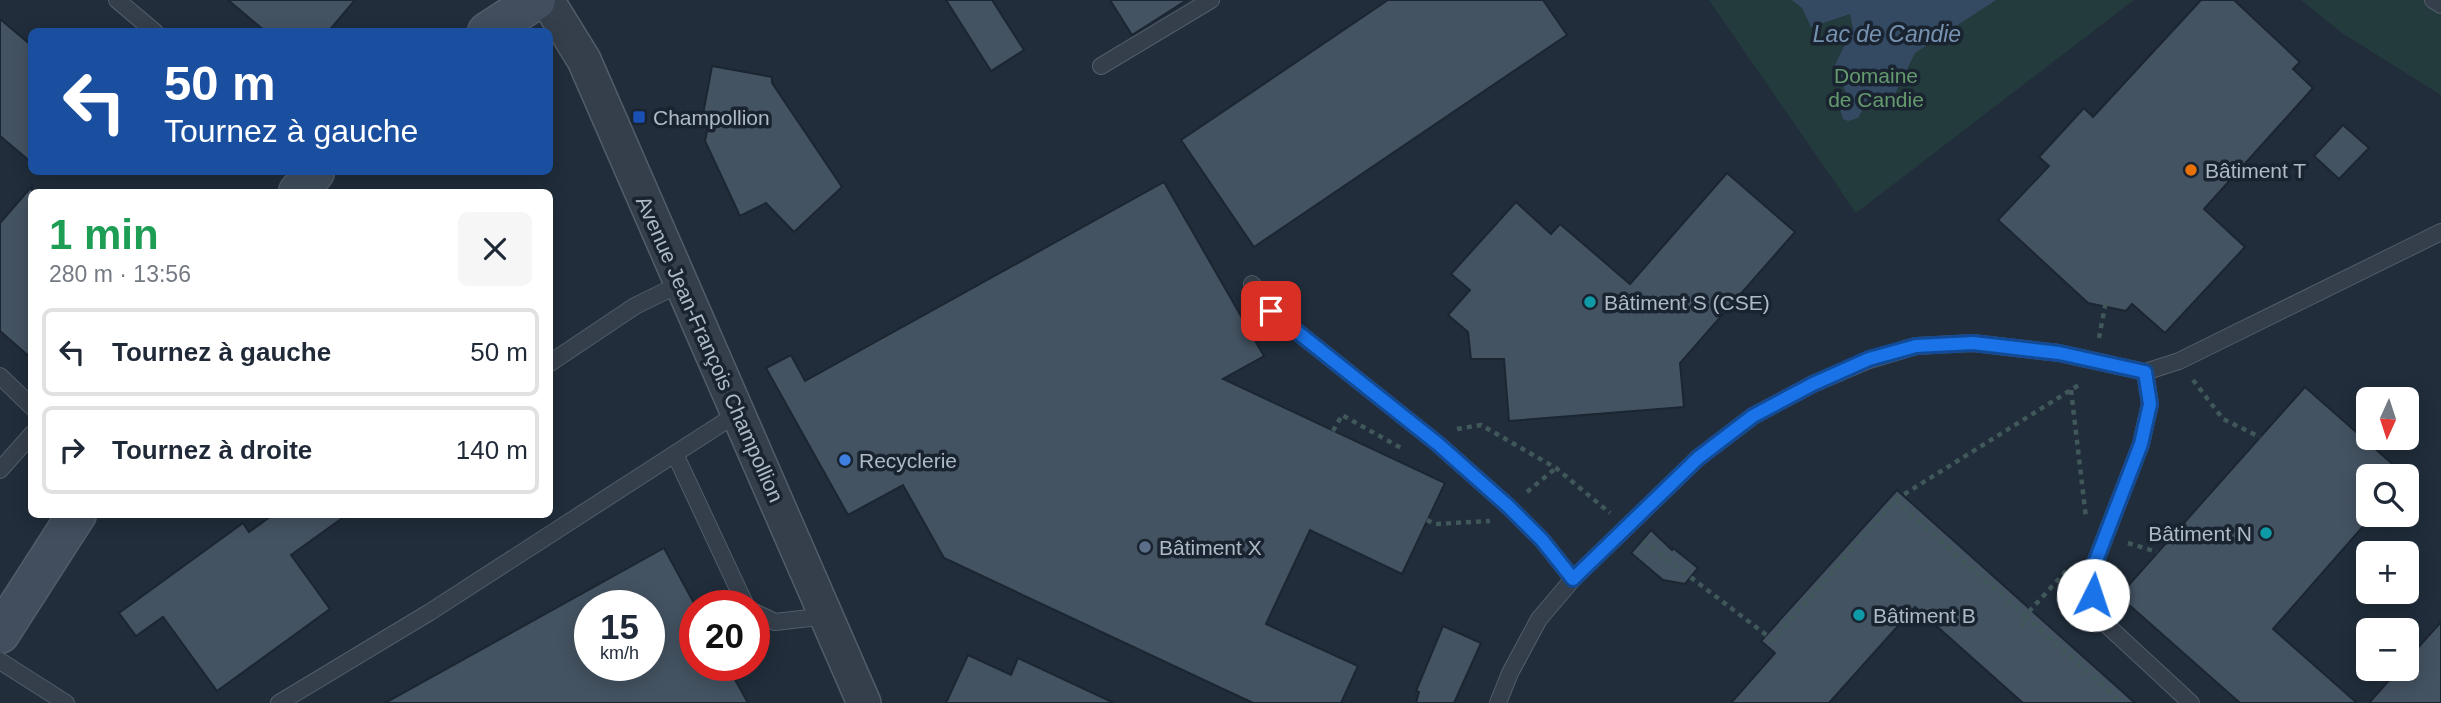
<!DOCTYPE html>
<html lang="fr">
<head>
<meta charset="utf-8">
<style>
  body { margin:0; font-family:Arial,sans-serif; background:#f6f6f7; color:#1f2937; height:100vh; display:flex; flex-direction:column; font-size:26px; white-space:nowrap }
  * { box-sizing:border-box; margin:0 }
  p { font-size:23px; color:#747a83 }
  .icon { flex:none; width:38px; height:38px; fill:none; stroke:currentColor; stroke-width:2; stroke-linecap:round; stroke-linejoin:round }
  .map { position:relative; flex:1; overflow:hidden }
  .drawer { position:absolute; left:28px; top:189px; width:525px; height:329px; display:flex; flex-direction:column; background:#fff; border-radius:10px; box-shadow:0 4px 18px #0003 }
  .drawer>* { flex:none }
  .hud { position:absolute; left:28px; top:28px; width:525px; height:147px; border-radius:10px; box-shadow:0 4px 18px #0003; background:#1a4fa0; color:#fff; overflow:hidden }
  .needle { width:46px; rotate:183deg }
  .controls { position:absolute; left:2356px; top:387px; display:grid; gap:14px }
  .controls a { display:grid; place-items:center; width:63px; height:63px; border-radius:10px; background:#fff; box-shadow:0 4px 18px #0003; font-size:35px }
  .speed { position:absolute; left:574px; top:590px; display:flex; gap:14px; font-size:35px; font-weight:700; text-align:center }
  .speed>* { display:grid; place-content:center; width:91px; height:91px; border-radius:50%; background:#fff; box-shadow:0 4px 18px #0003; line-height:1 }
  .speed small { font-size:18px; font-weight:400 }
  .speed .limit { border:10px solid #d22; background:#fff; color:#111 }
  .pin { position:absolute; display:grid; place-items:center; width:60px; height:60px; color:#fff; margin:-30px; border-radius:14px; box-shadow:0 4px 10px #0006 }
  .me { position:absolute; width:77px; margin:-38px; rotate:4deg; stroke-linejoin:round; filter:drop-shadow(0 0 5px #0008) }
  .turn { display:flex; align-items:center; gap:24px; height:147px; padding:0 21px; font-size:32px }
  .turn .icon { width:91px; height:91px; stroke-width:2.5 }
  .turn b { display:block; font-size:49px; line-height:60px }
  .round { display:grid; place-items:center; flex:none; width:74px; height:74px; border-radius:10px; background:#f6f6f7 }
  .headline { display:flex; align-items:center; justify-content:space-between; height:119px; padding:0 21px }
  h1 { font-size:42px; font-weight:600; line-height:52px; color:#1e9e55 }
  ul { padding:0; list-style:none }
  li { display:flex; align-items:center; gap:21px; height:88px; margin:0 14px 10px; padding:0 7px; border:4px solid #e0e1e3; border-radius:10px }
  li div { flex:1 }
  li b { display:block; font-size:26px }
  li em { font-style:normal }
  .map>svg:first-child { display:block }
  .green { fill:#233b3c }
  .water { fill:#344a63 }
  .building { fill:#445362; stroke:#1c2632; stroke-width:2; fill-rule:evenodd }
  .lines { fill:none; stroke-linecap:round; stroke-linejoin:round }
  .lane-casing { stroke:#525d69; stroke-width:18 }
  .street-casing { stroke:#525d69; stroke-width:36 }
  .secondary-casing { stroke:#525d69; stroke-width:41 }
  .path { stroke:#405859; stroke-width:4.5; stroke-dasharray:5 5; stroke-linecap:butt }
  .lane { stroke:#353f4b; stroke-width:16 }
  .street { stroke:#353f4b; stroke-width:33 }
  .secondary { stroke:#424e5e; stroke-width:38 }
  .route-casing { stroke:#114b97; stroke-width:18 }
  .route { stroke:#1a73e8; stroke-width:12 }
  .transit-dot { fill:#1a4fb4; stroke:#1a2430; stroke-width:2.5 }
  .food-dot { fill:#e8710a; stroke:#1a2430; stroke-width:2.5 }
  .culture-dot { fill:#0f9aa8; stroke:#1a2430; stroke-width:2.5 }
  .shop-dot { fill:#3f7fe0; stroke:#1a2430; stroke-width:2.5 }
  .service-dot { fill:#5c6f8a; stroke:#1a2430; stroke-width:2.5 }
  .labels { text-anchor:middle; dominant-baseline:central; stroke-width:7; stroke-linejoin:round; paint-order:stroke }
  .park-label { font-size:21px; fill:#65996e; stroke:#1a2430 }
  .poi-label { font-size:21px; fill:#afbac7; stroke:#1a2430; text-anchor:start }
  .street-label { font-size:21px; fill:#afbac7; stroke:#1a2430 }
  .water-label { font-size:23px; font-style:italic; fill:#7692b1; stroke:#1a2430 }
</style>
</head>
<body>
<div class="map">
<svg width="2441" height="703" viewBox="0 0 2441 703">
  <rect width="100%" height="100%" fill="#212d3b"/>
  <g class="green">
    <path d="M1709 0H2134L1856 213Z"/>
    <path d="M2301 0H2441V95L2342 33Z"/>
  </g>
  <path class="water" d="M1792 0H1996L1915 53 1893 98 1865 105 1858 118 1848 121 1843 119 1840 109 1847 95 1834 67 1853 28 1850 14 1811 27 1802 8Z"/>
  <g class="building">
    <path d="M228 0H355L328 32H266Z"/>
    <path d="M946 0H992L1024 50 991 71Z"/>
    <path d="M1110 0H1187L1132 35Z"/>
    <path d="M1388 0H1543L1567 35 1254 247 1181 140Z"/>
    <path d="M2201 0H2234L2300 62 2293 69 2313 88 2204 209 2245 247 2165 333 2132 304 2126 311 2088 303 1998 220 2049 166 2039 157 2084 108 2093 117Z"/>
    <path d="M0 19 32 46V163L0 136Z"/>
    <path d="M712 66 772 77V83L842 187 794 232 766 203 740 216 705 141 708 127 701 125Z"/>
    <path d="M2343 125 2369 148 2339 179 2314 156Z"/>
    <path d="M1727 173 1795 232 1680 363 1684 407 1509 421 1504 359H1471L1468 332 1448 315 1470 290 1451 274 1516 202 1551 234 1560 224 1630 284Z"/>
    <path d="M1164 182 1264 356 1223 379 1445 483 1402 574 1310 530 1266 624 1358 666 1341 703H1253L944 558 903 485 848 515 766 368 791 355 805 381Z"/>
    <path d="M32 186V359L0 331V223Z"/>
    <path d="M2305 387 2406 476H2368V514H2374L2273 629 2357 703H2240L2119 596Z"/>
    <path d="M1897 490 2135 703H2023L1915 607 1829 703H1731L1775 653 1761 641Z"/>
    <path d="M274 514H348L291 555 330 609 217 691 163 617 136 636 119 613 243 523 249 532Z"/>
    <path d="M1651 530 1672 550 1673 548 1698 568 1685 584 1663 580 1631 553Z"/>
    <path d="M664 548 695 605V665H727L748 703H385ZM590 606H649V665H590Z"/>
    <path d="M2441 622V703H2369L2400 668H2406V661Z"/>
    <path d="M1443 626 1481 643 1454 703H1416L1419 692 1416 691Z"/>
    <path d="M968 655 1011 675 1018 658 1114 703H946Z"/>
  </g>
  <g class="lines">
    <g class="lane-casing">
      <g id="lane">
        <path d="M117 0 155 32"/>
        <path d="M2433 0 2441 5"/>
        <path d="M1101 66 1211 0"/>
        <path d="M1252 284 1271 311 1438 444 1509 507 1542 540 1573 579"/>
        <path d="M550 363 635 306 682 283"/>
        <path d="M2145 372 2150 404 2141 444 2090 576 2096 615 2191 703"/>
        <path d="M0 376 32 407"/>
        <path d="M675 454 746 606"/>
        <path d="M0 470 32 434"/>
        <path d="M754 612 775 622 827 616"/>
        <path d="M0 661 66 703"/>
        <path d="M279 703 430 612 738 413"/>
        <path d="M1498 703 1510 673 1539 619 1573 579 1698 458 1753 416 1813 384 1869 360 1916 346 1973 343 2059 353 2145 372 2179 361 2441 232"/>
      </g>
    </g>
    <g class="street-casing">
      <path id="street" d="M547 0 584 60 864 703"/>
    </g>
    <g class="secondary-casing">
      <g id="secondary">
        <path d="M487 32 536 0"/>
        <path d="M298 192 315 172"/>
        <path d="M0 634 77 514"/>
      </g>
    </g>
    <g class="path">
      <path d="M2099 338 2106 301"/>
      <path d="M2193 380 2223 419 2260 437"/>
      <path d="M2071 390 2086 518"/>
      <path d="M1457 429 1481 425 1556 468 1610 513"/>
      <path d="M1333 431 1342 415 1401 448"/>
      <path d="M1527 492 1556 468"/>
      <path d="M1895 500 2025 616 2067 570"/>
      <path d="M1427 520 1435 524 1490 521"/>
      <path d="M1643 541 1773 640 1895 500 2082 383"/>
      <path d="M2128 543 2157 552"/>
      <path d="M2025 616 2122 703"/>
      <path d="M2022 626 2028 619"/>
    </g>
    <use href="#lane" class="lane"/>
    <use href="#street" class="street"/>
    <use href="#secondary" class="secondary"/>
  </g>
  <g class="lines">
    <g class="route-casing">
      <path id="route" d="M1271 311 1438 444 1509 507 1542 540 1573 579 1698 458 1753 416 1813 384 1869 359 1916 346 1973 343 2059 353 2145 372 2150 404 2141 444 2090 576 2093 595"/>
    </g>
    <use href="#route" class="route"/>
  </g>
  <rect class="transit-dot" x="632" y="110" width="14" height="14" rx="3.5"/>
  <circle class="food-dot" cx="2191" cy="170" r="7"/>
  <g class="culture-dot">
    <circle cx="1590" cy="302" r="7"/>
    <circle cx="2266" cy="533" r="7"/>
    <circle cx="1859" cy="615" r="7"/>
  </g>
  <circle class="shop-dot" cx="845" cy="460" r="7"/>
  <circle class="service-dot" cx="1145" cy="547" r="7"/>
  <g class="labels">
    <g class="park-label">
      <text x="1876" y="75">Domaine<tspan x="1876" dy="24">de Candie</tspan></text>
    </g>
    <g class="poi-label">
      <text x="653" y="117">Champollion</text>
      <text x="2205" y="170">Bâtiment T</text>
      <text x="1604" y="302">Bâtiment S (CSE)</text>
      <text x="859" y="460">Recyclerie</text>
      <text x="2252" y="533" text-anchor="end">Bâtiment N</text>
      <text x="1159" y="547">Bâtiment X</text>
      <text x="1873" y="615">Bâtiment B</text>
    </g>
    <g class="street-label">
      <text transform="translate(710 349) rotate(66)">Avenue Jean-François Champollion</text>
    </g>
    <g class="water-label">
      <text x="1887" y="34">Lac de Candie</text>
    </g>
  </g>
</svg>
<div class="controls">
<a><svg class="needle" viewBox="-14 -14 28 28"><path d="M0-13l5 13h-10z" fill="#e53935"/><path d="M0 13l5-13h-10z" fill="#747a83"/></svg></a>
<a><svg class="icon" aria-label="search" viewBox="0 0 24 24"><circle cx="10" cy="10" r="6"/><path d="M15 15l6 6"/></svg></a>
<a>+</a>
<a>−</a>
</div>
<div class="speed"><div>15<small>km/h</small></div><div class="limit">20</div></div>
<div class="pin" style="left:1271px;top:311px;background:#d93025"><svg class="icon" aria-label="arrive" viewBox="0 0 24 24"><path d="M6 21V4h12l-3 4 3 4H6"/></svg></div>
<svg class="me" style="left:2093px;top:595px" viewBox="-20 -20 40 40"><circle r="19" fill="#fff"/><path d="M0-13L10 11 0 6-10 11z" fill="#1a73e8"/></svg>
<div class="hud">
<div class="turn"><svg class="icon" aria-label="left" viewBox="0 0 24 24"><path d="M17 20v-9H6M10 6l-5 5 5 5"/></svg><div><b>50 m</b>Tournez à gauche</div></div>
</div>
<section class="drawer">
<div class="headline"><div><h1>1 min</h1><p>280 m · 13:56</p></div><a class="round"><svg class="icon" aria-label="close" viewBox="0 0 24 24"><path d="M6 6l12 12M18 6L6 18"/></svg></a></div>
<ul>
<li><svg class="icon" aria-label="left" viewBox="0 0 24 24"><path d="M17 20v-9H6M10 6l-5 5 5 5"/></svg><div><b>Tournez à gauche</b></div><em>50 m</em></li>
<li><svg class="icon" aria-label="right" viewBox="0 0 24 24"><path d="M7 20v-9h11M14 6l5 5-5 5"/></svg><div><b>Tournez à droite</b></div><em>140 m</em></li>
</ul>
</section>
</div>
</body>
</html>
